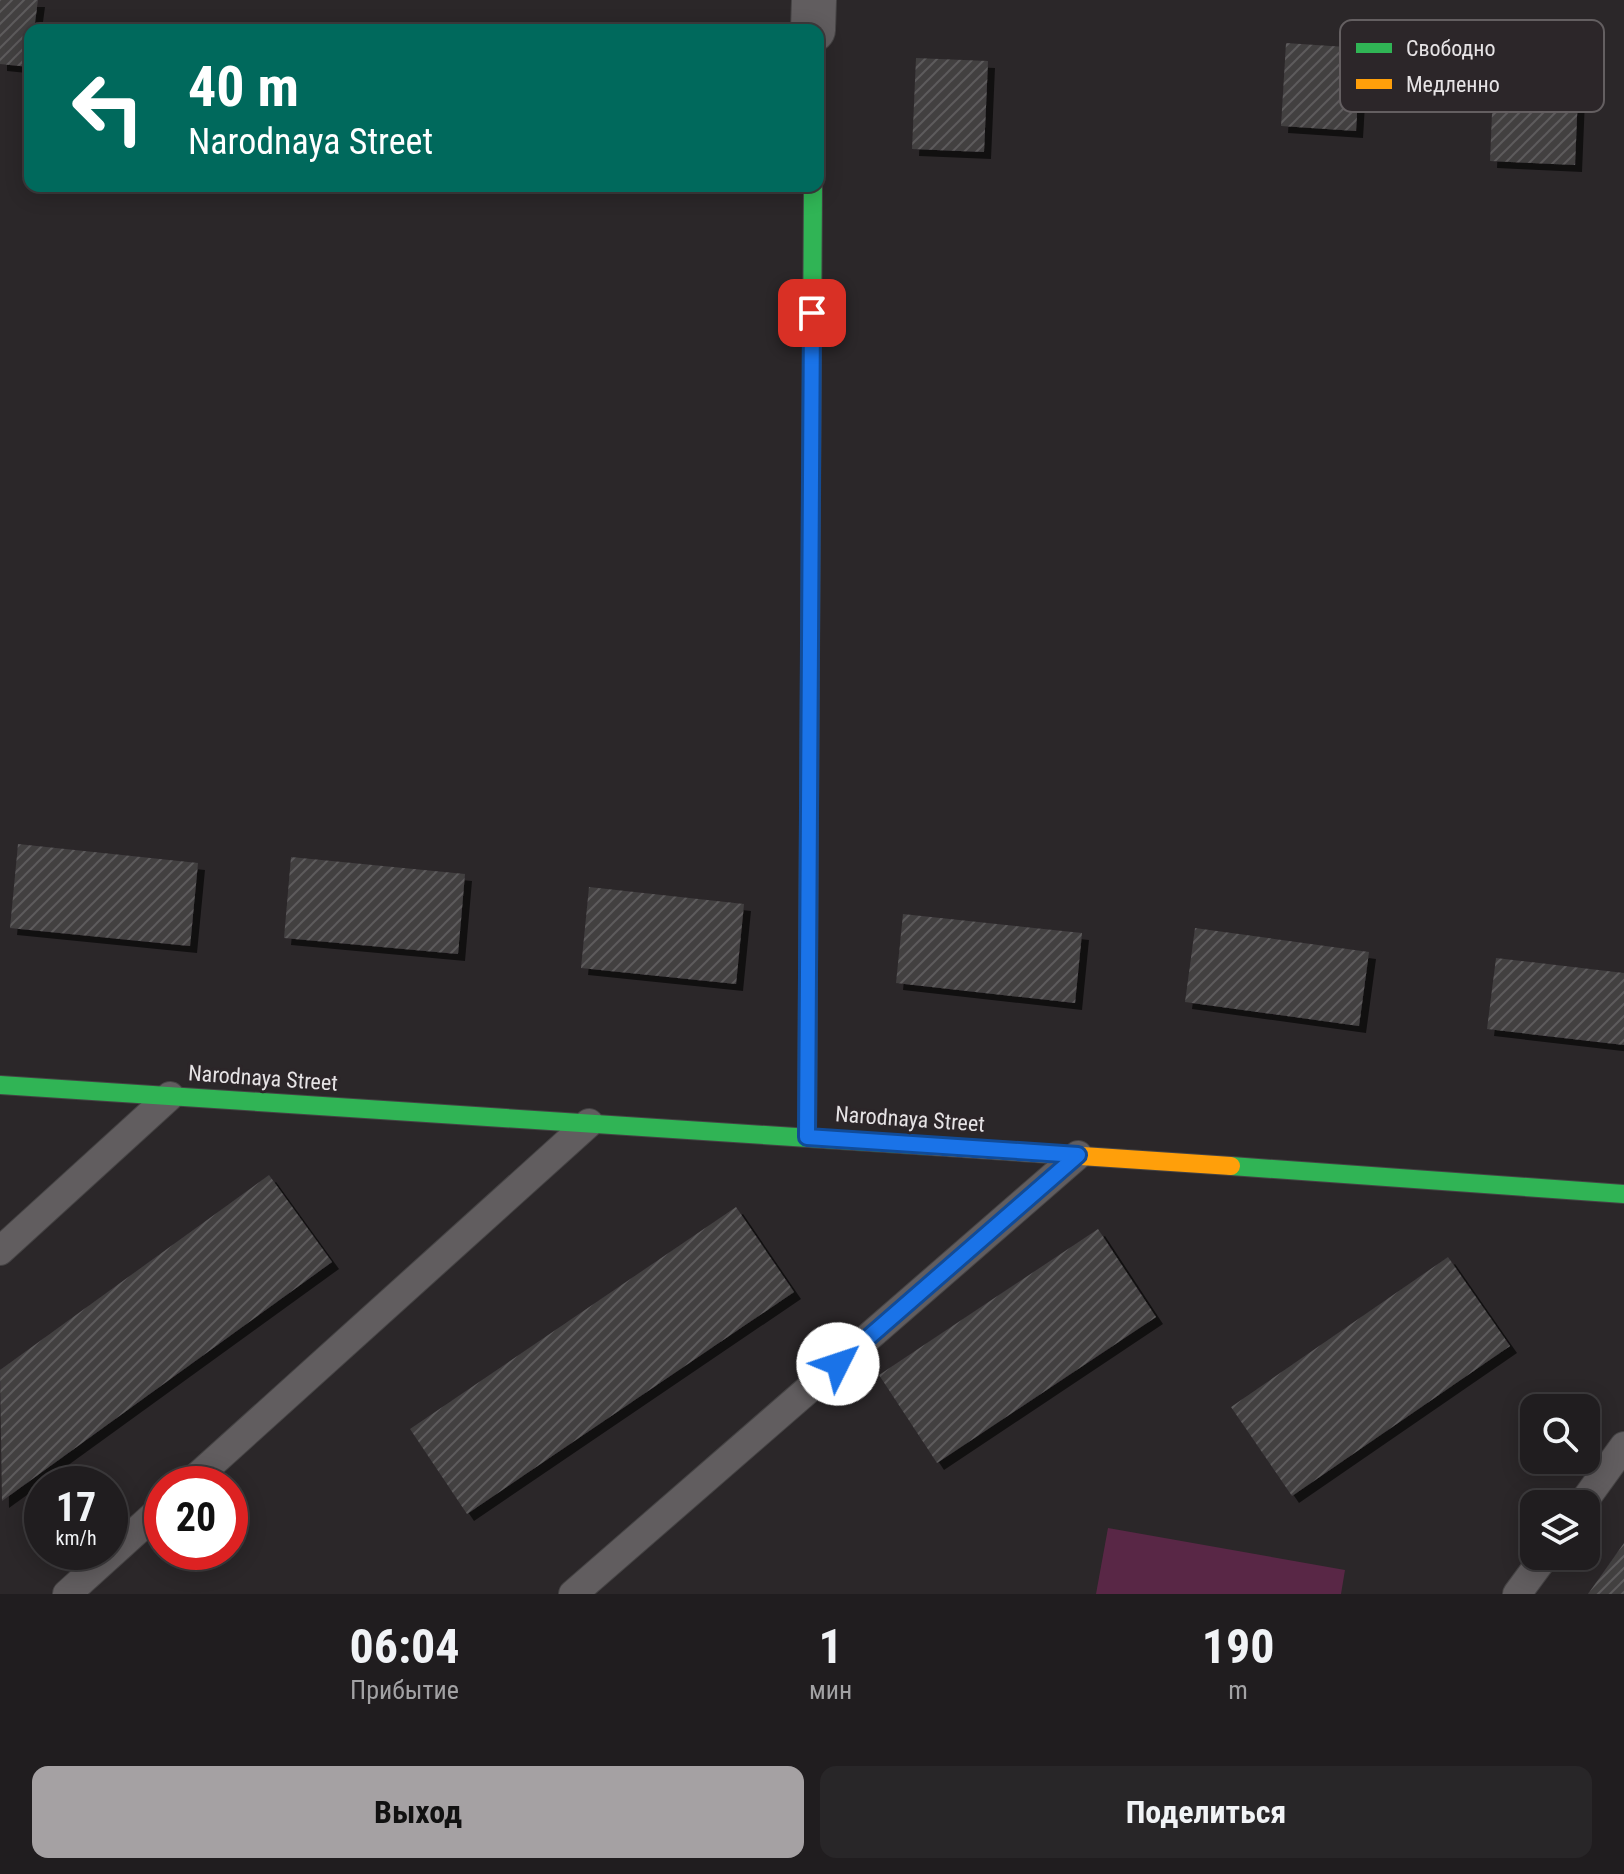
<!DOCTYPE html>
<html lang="ru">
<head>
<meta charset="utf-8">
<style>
  body { margin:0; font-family:"Roboto Condensed",sans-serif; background:#282628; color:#f1f3f6; height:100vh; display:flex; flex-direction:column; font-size:30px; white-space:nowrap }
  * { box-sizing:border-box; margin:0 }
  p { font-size:26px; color:#a2a2a4 }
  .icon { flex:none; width:44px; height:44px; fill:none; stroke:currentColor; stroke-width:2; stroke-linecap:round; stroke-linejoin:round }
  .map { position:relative; height:1594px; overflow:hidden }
  .sheet { display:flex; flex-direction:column; background:#201d1f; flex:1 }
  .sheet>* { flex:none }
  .hud { position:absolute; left:24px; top:24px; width:800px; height:168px; border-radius:16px; box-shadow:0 4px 20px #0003,0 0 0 2px #3d3b3d; background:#00695c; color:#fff; overflow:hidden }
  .tools { position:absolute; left:1520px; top:1394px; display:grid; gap:16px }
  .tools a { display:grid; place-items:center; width:80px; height:80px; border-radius:16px; background:#201d1f; box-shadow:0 4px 20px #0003,0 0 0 2px #3d3b3d; font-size:40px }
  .speed { position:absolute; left:24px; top:1466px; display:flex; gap:16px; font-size:40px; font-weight:700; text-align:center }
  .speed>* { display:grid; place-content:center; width:104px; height:104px; border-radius:50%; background:#201d1f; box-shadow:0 4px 20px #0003,0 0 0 2px #3d3b3d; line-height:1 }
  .speed small { font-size:20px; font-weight:400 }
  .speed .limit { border:12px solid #d22; background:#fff; color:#111 }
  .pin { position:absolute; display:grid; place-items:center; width:68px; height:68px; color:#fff; margin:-34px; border-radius:16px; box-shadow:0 4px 12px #0006 }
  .me { position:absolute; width:88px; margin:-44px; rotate:49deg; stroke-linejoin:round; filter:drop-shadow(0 0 6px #0008) }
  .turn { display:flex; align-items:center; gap:28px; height:168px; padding:0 32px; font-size:36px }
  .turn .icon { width:104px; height:104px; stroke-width:2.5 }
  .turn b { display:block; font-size:56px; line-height:68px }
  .eta { display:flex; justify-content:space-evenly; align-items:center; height:136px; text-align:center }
  .eta b { font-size:48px; font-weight:700; line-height:56px }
  .cta { display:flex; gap:16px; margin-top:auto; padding:16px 32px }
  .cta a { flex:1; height:92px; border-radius:16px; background:#a5a1a3; color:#111; font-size:32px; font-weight:700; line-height:92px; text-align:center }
  .cta a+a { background:#282628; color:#f1f3f6 }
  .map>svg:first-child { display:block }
  .garden { fill:#592746 }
  .building { fill:url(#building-hatch); filter:url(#shadow) }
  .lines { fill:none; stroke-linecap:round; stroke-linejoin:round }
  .lane-casing { stroke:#454344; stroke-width:30 }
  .street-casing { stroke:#454344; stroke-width:46 }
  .fast-casing { stroke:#454344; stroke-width:20 }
  .slow-casing { stroke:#454344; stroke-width:20 }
  .lane { stroke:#615d5f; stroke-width:28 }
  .street { stroke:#615d5f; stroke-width:44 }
  .fast { stroke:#30b455; stroke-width:18 }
  .slow { stroke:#ff9f0a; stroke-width:18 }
  .route-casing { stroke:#114b97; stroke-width:20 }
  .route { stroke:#1a73e8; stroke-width:14 }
  .labels { text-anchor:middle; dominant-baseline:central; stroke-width:6; stroke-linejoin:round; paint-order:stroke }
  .street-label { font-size:22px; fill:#e6e3e5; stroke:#2c2629 }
  .key { fill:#2c2629; stroke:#645f61; stroke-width:2 }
  .key-label { font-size:22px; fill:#e6e3e5 }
</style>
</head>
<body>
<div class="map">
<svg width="1624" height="1594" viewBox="0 0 1624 1594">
  <defs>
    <pattern id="building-hatch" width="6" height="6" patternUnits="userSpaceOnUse" patternTransform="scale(2)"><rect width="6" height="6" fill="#423f41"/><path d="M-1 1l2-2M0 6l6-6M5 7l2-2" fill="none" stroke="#5d5b5c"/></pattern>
    <filter id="shadow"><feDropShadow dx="7" dy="7" stdDeviation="0" flood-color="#0009"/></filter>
  </defs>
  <rect width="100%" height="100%" fill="#2b2729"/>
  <path class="garden" d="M1108 1528 1345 1570 1341 1594H1096Z"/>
  <g class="building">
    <path d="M0 0H38L34 30H30V67L0 64Z"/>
    <path d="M102 22 189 23V30H102Z"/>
    <path d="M1495 41 1580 45 1575 165 1490 161Z"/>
    <path d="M1286 43 1361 48 1356 131 1281 126Z"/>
    <path d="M916 58 988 61 984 152 912 149Z"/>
    <path d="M18 844 198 863 190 946 10 928Z"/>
    <path d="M291 857 465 874 458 954 284 938Z"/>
    <path d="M589 887 744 904 736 984 581 968Z"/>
    <path d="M903 914 1082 933 1075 1003 896 983Z"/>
    <path d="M1195 928 1369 952 1359 1026 1185 1002Z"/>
    <path d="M1496 958 1624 973V1045L1487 1029Z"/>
    <path d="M269 1175 332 1262 2 1501 0 1370Z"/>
    <path d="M736 1207 794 1292 467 1514 410 1429Z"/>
    <path d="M1098 1229 1156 1317 937 1463 879 1375Z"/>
    <path d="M1448 1257 1510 1346 1292 1496 1231 1407Z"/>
    <path d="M1624 1543V1594H1588Z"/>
  </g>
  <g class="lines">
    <g class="lane-casing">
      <g id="lane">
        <path d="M0 1251 170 1096"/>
        <path d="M189 1484 589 1123"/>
        <path d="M1582 1504 1624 1446"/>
        <path d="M67 1594 162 1508"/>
        <path d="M573 1594 1078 1155"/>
        <path d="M1517 1594 1545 1556"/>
      </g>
    </g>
    <g class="street-casing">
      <path id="street" d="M813 30 814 0"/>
    </g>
    <g class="fast-casing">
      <g id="fast">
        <path d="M0 1085 932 1146"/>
        <path d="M807 1137 813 186"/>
        <path d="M1231 1166 1624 1194"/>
      </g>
    </g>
    <g class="slow-casing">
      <path id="slow" d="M932 1146 1231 1166"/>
    </g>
    <use href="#lane" class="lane"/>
    <use href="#street" class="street"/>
    <use href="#fast" class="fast"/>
    <use href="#slow" class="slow"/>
  </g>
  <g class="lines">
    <g class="route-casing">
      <path id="route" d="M812 313 807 1137 1078 1155 838 1364"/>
    </g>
    <use href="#route" class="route"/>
  </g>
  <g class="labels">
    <g class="street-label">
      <text transform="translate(263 1078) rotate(4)">Narodnaya Street</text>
      <text transform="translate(910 1119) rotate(4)">Narodnaya Street</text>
    </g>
  </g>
  <rect x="1340" y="20" width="264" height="92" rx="12" class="key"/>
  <rect x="1356" y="43" width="36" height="10" fill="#30b455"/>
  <rect x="1356" y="79" width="36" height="10" fill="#ff9f0a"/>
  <g class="key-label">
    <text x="1406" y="56">Свободно</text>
    <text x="1406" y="92">Медленно</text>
  </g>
</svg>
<div class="tools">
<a><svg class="icon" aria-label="search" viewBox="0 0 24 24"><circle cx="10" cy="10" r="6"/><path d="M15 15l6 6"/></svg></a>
<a><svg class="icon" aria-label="layers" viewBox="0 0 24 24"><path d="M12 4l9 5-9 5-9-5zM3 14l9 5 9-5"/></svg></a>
</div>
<div class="speed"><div>17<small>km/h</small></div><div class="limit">20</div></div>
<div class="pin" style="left:812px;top:313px;background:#d93025"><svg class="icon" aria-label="arrive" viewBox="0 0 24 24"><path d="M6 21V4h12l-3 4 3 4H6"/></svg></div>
<svg class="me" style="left:838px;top:1364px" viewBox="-20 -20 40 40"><circle r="19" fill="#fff"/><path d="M0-13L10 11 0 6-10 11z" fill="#1a73e8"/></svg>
<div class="hud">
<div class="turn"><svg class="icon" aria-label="left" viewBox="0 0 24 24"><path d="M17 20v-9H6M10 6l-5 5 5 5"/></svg><div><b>40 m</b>Narodnaya Street</div></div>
</div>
</div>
<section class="sheet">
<div class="eta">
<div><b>06:04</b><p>Прибытие</p></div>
<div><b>1</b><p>мин</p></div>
<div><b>190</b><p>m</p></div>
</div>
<div class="cta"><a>Выход</a><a>Поделиться</a></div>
</section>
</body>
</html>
